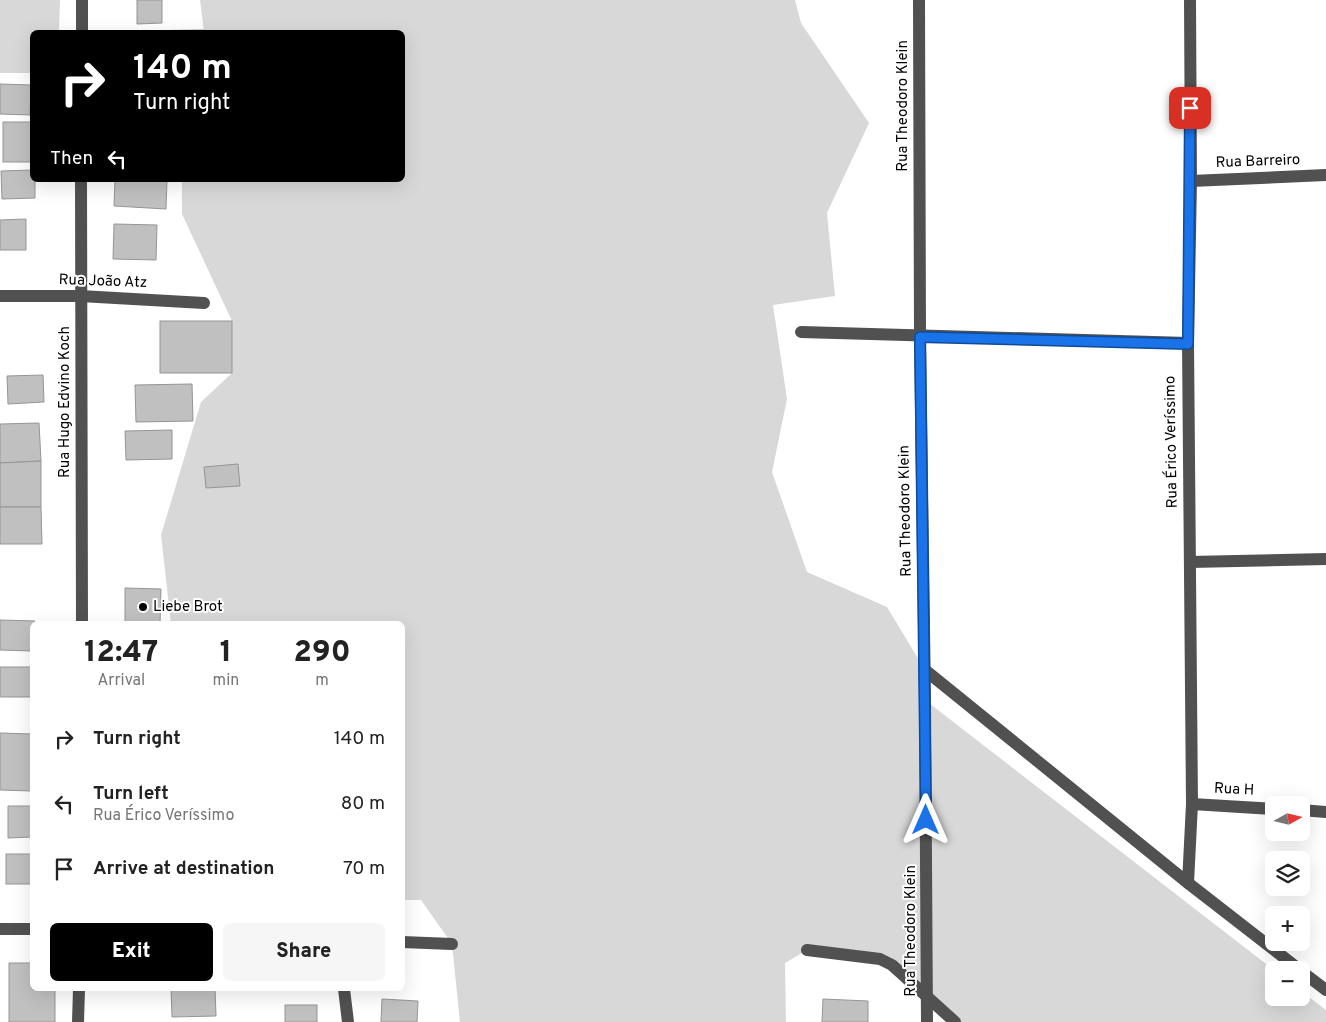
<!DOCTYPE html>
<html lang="en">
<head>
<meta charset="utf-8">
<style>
  body { margin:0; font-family:Overpass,sans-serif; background:#f6f6f6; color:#222; height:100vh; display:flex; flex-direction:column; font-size:19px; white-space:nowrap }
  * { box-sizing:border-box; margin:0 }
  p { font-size:16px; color:#767676 }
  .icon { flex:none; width:28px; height:28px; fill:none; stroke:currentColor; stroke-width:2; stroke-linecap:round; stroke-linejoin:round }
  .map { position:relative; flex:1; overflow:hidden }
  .drawer { position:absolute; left:30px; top:621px; width:375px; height:370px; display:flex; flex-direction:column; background:#fff; border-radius:8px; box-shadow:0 5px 20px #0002 }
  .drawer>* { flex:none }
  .guide { position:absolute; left:30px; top:30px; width:375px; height:152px; border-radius:8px; box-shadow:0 5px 20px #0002; background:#000; color:#fff; overflow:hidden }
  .needle { width:32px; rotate:82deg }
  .buttons { position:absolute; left:1265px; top:796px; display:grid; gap:10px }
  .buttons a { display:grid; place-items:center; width:45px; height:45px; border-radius:8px; background:#fff; box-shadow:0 5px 20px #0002; font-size:25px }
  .pin { position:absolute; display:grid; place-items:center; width:42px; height:42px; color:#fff; margin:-21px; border-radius:10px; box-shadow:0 2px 8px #0006 }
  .me { position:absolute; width:55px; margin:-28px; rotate:0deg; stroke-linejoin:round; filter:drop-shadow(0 0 4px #0008) }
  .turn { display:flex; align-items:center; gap:18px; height:105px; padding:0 20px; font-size:22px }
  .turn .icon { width:65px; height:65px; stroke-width:2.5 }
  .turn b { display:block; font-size:35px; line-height:42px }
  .then { display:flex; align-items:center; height:48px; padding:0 20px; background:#0003; gap:10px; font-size:19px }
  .eta { display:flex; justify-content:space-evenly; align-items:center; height:85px; text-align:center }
  .eta b { font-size:30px; font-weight:800; line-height:35px }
  .cta { display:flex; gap:10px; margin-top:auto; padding:10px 20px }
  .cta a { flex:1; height:58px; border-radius:8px; background:#000; color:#fff; font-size:20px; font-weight:800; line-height:58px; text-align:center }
  .cta a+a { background:#f6f6f6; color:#222 }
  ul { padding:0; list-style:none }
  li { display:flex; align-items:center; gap:15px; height:65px; padding:0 20px }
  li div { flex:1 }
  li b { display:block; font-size:19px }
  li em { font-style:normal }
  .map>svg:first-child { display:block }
  .green { fill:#d8d8d8 }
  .building { fill:#c0c0c0; stroke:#959595 }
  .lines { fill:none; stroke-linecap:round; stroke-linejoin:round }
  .minor { stroke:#515151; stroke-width:12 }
  .route-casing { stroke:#114b97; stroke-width:12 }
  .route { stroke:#1a73e8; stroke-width:9 }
  .poi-dot { fill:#000; stroke:#fff; stroke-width:2 }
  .labels { text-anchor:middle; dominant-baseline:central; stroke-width:4; stroke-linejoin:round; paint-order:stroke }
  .street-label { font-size:15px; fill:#000; stroke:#fff }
  .poi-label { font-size:15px; fill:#000; stroke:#fff; text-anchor:start }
</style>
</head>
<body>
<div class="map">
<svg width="1326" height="1022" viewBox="0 0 1326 1022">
  <rect width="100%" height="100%" fill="#fff"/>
  <g class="green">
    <path d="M0 0H60L59 32H32V73H0Z"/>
    <path d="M200 0H795L801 23 869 123 827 213 835 296 773 305 787 399 772 472 807 572 887 607 925 670V700L1274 970V998H1301V991L1326 1010V1022H955L892 965 807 950 785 963 786 1022H460L452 944 421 900H403L402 624H171L161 535 201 402 232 373V321L182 214V180H402V32H204Z"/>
  </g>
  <g class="building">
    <path d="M137 0H162V23L137 24Z"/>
    <path d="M204 30V32H125V31Z"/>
    <path d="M0 84 31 85 30 115 0 114Z"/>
    <rect x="3" y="122" width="29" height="40"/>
    <path d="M32 170V180H35V198L2 199 1 171Z"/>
    <path d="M115 180H167L166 209 114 206Z"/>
    <path d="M26 219V250H0V220Z"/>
    <path d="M114 224 157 225 156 260 113 259Z"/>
    <rect x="160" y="321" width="72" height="52"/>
    <path d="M43 375 44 402 8 404 7 376Z"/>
    <path d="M192 384 193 421 136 422 135 385Z"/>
    <path d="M39 423 41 461 0 463V424Z"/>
    <path d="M172 430V459L126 460 125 431Z"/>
    <path d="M41 461V507H0V463Z"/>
    <path d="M238 464 240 486 206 488 204 467Z"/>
    <path d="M0 507H41L42 544H0Z"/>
    <path d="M125 588 161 589 160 624H125Z"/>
    <path d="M0 620 35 621V624H32V651L0 650Z"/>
    <rect x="0" y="667" width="32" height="30"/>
    <path d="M0 733 32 734V791L0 790Z"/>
    <path d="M8 806H32V837L8 838Z"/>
    <rect x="6" y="854" width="26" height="30"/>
    <path d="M9 963H32V989H55V1022H9Z"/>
    <path d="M171 989H215L216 1016 172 1017Z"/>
    <path d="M382 999 418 1001 417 1022H381Z"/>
    <path d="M823 999 868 1001V1022H822Z"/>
    <rect x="285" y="1005" width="32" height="17"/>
  </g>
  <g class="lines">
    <g class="minor">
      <path d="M919 0 920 337 925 700 927 1022"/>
      <path d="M82 32V0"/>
      <path d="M81 180 82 624"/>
      <path d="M1191 181 1326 175"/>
      <path d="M0 296H80L204 303"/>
      <path d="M801 332 1188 343"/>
      <path d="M1190 562 1326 559"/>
      <path d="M925 670 1188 883 1300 970"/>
      <path d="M1192 804 1274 809"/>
      <path d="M1301 810 1326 812"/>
      <path d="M1188 883 1192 804 1188 343 1191 181 1190 0"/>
      <path d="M0 929H32"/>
      <path d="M402 942 452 944"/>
      <path d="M807 950 880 959 892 965 955 1022"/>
      <path d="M1301 971 1326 990"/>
      <path d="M344 989 348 1022"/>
      <path d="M78 1022 79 989"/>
    </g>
  </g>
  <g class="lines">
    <g class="route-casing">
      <path id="route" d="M926 820 920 337 1188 344 1190 108"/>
    </g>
    <use href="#route" class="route"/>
  </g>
  <circle class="poi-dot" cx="143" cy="607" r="5"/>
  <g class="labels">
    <g class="street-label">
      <text transform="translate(903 106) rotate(-90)">Rua Theodoro Klein</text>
      <text transform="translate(1258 162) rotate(-2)">Rua Barreiro</text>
      <text transform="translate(103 282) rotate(2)">Rua João Atz</text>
      <text transform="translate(65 402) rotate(-90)">Rua Hugo Edvino Koch</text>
      <text transform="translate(1172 442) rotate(-91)">Rua Érico Veríssimo</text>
      <text transform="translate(906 511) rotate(-91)">Rua Theodoro Klein</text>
      <text transform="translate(1234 790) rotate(3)">Rua H</text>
      <text transform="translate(911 931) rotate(-90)">Rua Theodoro Klein</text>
    </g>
    <g class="poi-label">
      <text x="153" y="607">Liebe Brot</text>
    </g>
  </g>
</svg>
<div class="buttons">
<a><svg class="needle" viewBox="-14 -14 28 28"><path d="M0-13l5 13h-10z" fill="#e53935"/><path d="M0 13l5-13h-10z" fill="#767676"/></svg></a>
<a><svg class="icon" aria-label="layers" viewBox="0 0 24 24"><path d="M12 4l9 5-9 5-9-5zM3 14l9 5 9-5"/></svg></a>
<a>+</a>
<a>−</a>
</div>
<div class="pin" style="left:1190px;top:108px;background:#d93025"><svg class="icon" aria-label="arrive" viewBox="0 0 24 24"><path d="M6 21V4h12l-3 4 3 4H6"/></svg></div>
<svg class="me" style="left:926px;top:820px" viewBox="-20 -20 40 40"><path d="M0-17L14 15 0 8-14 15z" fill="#1a73e8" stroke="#fff" stroke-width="4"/></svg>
<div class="guide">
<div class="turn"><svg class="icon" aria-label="right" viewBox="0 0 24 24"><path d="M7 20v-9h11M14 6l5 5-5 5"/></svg><div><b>140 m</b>Turn right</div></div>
<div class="then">Then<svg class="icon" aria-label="left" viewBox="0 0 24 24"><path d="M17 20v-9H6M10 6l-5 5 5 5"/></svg></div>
</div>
<section class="drawer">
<div class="eta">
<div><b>12:47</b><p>Arrival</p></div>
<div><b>1</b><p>min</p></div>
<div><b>290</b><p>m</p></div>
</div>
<ul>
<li><svg class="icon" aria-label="right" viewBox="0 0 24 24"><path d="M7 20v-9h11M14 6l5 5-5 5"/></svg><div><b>Turn right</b></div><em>140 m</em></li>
<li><svg class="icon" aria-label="left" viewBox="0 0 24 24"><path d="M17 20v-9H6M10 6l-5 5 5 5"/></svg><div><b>Turn left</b><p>Rua Érico Veríssimo</p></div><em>80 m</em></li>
<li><svg class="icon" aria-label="arrive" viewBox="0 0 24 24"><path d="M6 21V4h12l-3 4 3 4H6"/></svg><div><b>Arrive at destination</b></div><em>70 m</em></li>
</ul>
<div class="cta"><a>Exit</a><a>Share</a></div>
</section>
</div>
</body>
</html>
